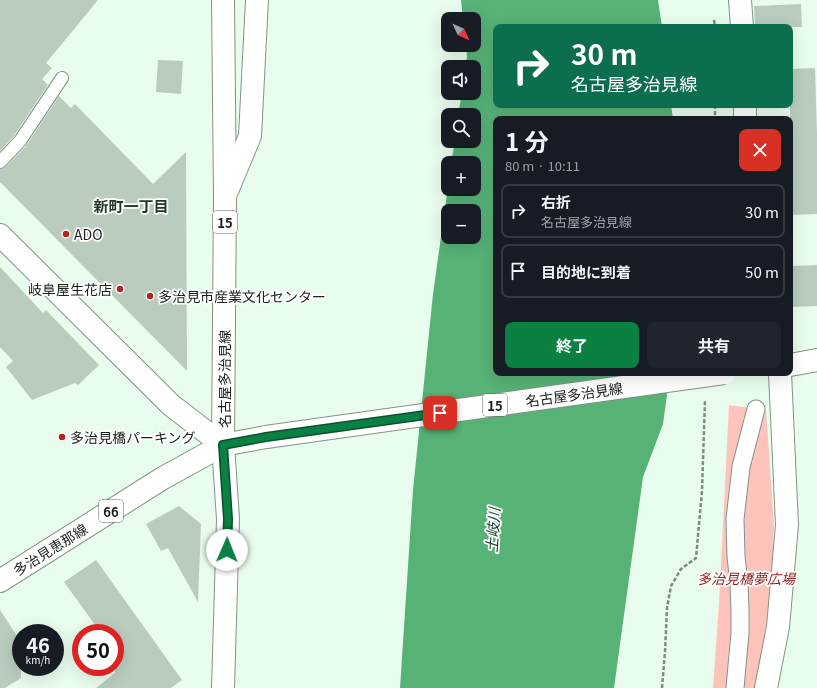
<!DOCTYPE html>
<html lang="ja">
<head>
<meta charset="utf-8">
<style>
  body { margin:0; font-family:Georgia,"Noto Sans JP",serif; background:#20242c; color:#f1f3f6; height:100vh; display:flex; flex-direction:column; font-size:15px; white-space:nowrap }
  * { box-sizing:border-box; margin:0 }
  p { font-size:13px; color:#9ea1a6 }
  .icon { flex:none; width:22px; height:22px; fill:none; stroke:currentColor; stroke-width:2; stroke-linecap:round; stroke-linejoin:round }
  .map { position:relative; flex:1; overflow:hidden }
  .side { position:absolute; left:493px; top:116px; width:300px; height:260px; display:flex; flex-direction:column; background:#171b24; border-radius:8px; box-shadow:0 4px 16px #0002 }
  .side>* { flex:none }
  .guide { position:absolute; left:493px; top:24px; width:300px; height:84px; border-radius:8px; box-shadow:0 4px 16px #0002; background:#0b6e4f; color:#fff; overflow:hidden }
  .needle { width:26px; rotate:134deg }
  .buttons { position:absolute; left:441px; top:12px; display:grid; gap:8px }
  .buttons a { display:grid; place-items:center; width:40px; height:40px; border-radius:8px; background:#171b24; box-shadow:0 4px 16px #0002; font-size:20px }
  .speed { position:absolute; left:12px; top:624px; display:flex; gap:8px; font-size:20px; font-weight:700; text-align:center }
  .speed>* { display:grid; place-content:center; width:52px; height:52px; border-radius:50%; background:#171b24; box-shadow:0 4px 16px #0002; line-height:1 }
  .speed small { font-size:10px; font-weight:400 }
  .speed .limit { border:6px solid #d22; background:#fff; color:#111 }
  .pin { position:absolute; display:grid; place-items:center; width:34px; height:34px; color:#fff; margin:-17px; border-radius:8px; box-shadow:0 2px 6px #0006 }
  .me { position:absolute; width:44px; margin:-22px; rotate:1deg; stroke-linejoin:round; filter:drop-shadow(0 0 3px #0008) }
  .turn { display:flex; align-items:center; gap:14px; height:84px; padding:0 12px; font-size:18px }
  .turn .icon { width:52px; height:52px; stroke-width:2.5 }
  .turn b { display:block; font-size:28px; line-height:34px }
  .round { display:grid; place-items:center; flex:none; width:42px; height:42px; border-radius:8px; background:#20242c }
  .headline { display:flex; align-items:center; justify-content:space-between; height:68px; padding:0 12px }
  h1 { font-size:24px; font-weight:700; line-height:30px }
  .primary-button { display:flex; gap:8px; margin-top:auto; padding:8px 12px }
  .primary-button a { flex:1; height:46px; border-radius:8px; background:#0b8043; color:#fff; font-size:16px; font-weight:700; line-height:46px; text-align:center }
  .primary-button a+a { background:#20242c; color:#f1f3f6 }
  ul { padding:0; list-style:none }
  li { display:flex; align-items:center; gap:12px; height:54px; margin:0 8px 6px; padding:0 4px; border:2px solid #363941; border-radius:8px }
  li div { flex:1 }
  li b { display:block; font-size:15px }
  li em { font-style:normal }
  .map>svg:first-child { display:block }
  .green { fill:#fec4bc }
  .water { fill:#57b276; fill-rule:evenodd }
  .building { fill:#b9ccbe }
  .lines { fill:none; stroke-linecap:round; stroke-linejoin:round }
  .service-casing { stroke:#819385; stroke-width:14 }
  .pedestrian-casing { stroke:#819385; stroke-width:19 }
  .minor-casing { stroke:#819385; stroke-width:24 }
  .secondary-casing { stroke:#819385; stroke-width:24 }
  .primary-casing { stroke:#819385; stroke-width:24 }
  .path { stroke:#7e8b81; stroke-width:2.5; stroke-dasharray:4 2; stroke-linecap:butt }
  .service { stroke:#fff; stroke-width:12 }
  .pedestrian { stroke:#fff; stroke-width:17 }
  .minor { stroke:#fff; stroke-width:22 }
  .secondary { stroke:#fff; stroke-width:22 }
  .primary { stroke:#fff; stroke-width:22 }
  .primary-bridge-casing { stroke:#819385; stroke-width:24; stroke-linecap:butt }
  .primary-bridge { stroke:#fff; stroke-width:22 }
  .route-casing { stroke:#07532c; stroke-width:10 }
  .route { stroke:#0b8043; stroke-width:7 }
  .poi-dot { fill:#b32321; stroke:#fff; stroke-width:1.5 }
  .labels { text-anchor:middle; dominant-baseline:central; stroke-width:3.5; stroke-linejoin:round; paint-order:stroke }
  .shield { fill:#fff; stroke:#5e635f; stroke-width:1 }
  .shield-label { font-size:13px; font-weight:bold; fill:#19201b }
  .poi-label { font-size:14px; fill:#19201b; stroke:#fff; text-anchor:start }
  .street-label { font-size:14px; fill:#19201b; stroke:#fff }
  .park-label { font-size:14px; font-style:italic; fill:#951e1b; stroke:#fff }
  .neighbourhood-label { font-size:15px; font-weight:bold; fill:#26362a; stroke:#fff }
  .water-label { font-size:15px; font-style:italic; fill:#153b23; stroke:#fff }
</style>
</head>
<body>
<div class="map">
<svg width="817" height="688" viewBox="0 0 817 688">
  <rect width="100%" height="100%" fill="#e9fdee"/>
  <path class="green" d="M729 405 766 410 774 526 772 580 759 678 757 688H713L719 603Z"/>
  <path class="water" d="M461 0H658L662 27H496V105H671L673 119H496V373H670L663 424 643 477 614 688H400L413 490 433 294 448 187V189H474V163H451L455 141H474V115H458L462 93H474V67H465L467 57 466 45H474V19H463ZM448 211H474V237H448Z"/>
  <g class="building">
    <path d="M0 0H98L46 63 52 68 42 79 48 85 14 136 0 151Z"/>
    <path d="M801 4 802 27H755L754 6Z"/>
    <path d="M158 60 183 61 181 94 156 92Z"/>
    <path d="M815 68 817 135V214L790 215V69Z"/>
    <path d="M59 96 71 108 75 104 153 184 186 152 187 371 0 182V169L5 167 26 146Z"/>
    <path d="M817 265V306L790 307V266Z"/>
    <path d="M0 267 43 313 46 310 99 365 78 385 75 383 32 400 6 367 13 361 0 347Z"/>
    <path d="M179 506 201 524 198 602 168 548 161 551 146 524Z"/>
    <path d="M96 560 182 680 171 688H96L115 673V633H101L64 582Z"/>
    <path d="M0 610 21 642V678L5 688H0Z"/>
  </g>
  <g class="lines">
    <g class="service-casing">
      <path id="service" d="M0 162 20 141 62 78"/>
    </g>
    <g class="pedestrian-casing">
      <path id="pedestrian" d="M735 688 740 633V610L739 584 736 556 735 519 741 467 756 409"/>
    </g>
    <g class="minor-casing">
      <g id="minor">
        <path d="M740 0 742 27"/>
        <path d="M745 105V119"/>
        <path d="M225 196 250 136 257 0"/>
        <path d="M0 235 171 405 223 445"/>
        <path d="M766 688 778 627 787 525 780 373"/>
      </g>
    </g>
    <g class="secondary-casing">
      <path id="secondary" d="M223 688 228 519 223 445"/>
    </g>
    <g class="primary-casing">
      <g id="primary">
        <path d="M223 0 225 196 223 445"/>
        <path d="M790 365 817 360"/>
        <path d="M0 581 163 478 223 445 266 437"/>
      </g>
    </g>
    <g class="path">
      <path d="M714 20 715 27"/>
      <path d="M715 105V115L717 119"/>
      <path d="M662 688 665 652 667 608 671 586 681 569 696 558 702 491 705 400"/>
    </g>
    <use href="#service" class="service"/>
    <use href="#pedestrian" class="pedestrian"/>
    <use href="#minor" class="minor"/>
    <use href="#secondary" class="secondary"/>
    <use href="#primary" class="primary"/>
    <g class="primary-bridge-casing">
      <path id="primary-bridge" d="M266 437 724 373"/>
    </g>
    <use href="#primary-bridge" class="primary-bridge"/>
  </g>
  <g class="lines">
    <g class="route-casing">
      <path id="route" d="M227 550 228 519 223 445 266 437 440 413"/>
    </g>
    <use href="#route" class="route"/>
  </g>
  <g class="poi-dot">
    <circle cx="66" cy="234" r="4"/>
    <circle cx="120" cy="289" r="4"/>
    <circle cx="150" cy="296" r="4"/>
    <circle cx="62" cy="437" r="4"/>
  </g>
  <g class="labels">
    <g class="shield">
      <rect x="213" y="211" width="24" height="22" rx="3"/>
      <rect x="483" y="394" width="24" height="22" rx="3"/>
      <rect x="99" y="500" width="24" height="22" rx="3"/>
    </g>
    <g class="shield-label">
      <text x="225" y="222">15</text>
      <text x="495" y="405">15</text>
      <text x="111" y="511">66</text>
    </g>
    <g class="poi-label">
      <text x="74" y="234">ADO</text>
      <text x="112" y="289" text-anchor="end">岐阜屋生花店</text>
      <text x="158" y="296">多治見市産業文化センター</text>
      <text x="70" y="437">多治見橋パーキング</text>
    </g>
    <g class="street-label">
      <text transform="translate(224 379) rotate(-90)">名古屋多治見線</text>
      <text transform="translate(574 394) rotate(-8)">名古屋多治見線</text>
      <text transform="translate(50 549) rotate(-32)">多治見恵那線</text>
    </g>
    <g class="park-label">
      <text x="746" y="578">多治見橋夢広場</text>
    </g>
    <g class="neighbourhood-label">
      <text x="131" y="205">新町一丁目</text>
    </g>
    <g class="water-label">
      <text transform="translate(492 530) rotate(-86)">土岐川</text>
    </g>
  </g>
</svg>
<div class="buttons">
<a><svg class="needle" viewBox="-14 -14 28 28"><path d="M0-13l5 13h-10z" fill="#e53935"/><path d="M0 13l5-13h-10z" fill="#9ea1a6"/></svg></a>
<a><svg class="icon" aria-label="sound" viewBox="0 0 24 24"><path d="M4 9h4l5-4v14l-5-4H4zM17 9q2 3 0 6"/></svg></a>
<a><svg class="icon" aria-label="search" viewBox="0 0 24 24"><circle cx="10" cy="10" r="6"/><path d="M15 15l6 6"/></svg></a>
<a>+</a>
<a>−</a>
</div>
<div class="speed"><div>46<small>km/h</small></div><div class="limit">50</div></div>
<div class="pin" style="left:440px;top:413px;background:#d93025"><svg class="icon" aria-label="arrive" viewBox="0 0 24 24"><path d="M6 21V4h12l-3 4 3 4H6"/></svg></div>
<svg class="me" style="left:227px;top:550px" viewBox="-20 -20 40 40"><circle r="19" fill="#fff"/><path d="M0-13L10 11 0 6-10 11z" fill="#0b8043"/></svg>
<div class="guide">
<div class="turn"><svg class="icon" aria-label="right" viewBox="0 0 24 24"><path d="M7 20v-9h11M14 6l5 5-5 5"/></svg><div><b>30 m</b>名古屋多治見線</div></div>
</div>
<section class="side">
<div class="headline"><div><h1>1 分</h1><p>80 m · 10:11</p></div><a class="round" style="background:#d93025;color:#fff"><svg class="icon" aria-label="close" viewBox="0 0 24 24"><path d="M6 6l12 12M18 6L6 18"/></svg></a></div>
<ul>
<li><svg class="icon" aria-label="right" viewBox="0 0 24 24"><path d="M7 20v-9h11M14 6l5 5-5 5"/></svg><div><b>右折</b><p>名古屋多治見線</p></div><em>30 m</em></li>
<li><svg class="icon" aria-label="arrive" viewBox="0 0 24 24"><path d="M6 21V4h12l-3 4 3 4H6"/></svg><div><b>目的地に到着</b></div><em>50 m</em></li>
</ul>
<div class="primary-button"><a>終了</a><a>共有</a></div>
</section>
</div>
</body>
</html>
